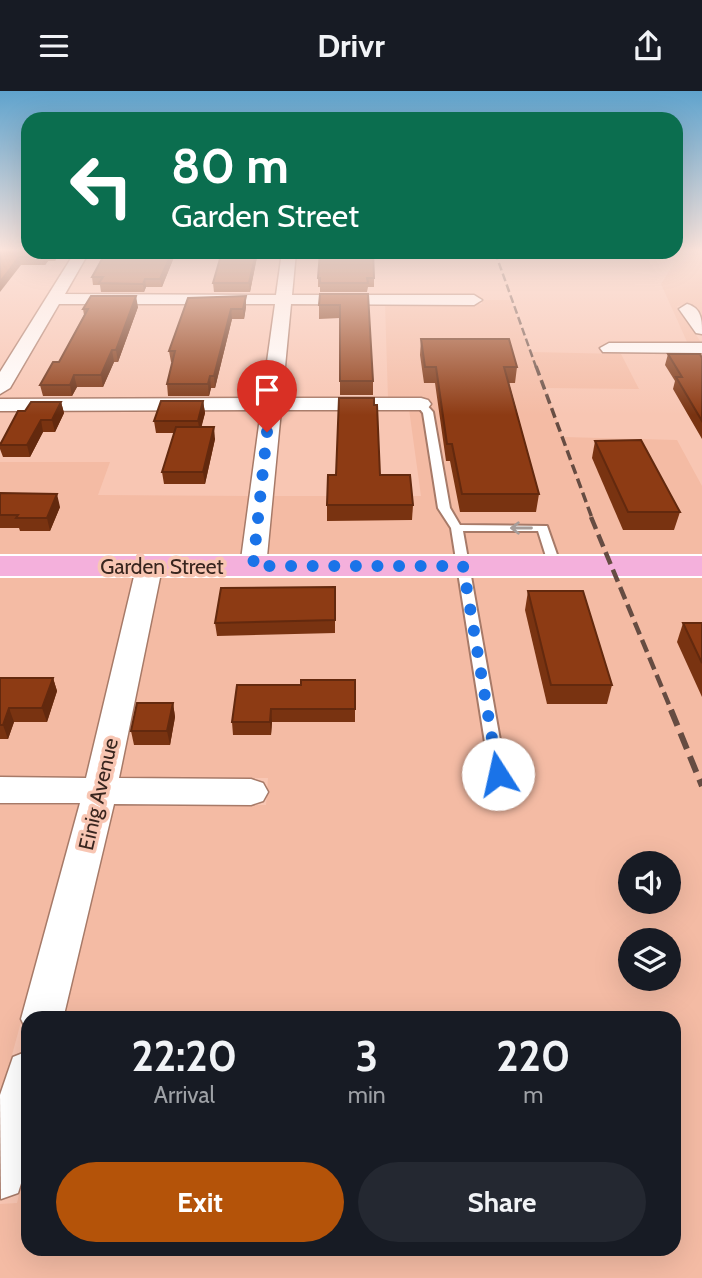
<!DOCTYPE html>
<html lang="en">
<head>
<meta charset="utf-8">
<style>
  body { margin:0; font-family:Cabin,sans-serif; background:#242831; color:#f1f3f6; height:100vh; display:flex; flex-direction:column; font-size:26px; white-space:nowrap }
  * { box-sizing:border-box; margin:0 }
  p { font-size:23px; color:#9ea1a6 }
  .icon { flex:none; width:38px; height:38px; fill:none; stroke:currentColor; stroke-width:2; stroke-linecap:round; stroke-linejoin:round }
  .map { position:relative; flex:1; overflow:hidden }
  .side { position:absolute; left:21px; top:920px; width:660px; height:245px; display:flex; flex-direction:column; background:#171b24; border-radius:21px; box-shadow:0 7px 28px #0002 }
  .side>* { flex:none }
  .banner { position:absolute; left:21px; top:21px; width:662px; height:147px; border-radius:21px; box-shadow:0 7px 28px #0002; background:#0b6e4f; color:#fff; overflow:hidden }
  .fabs { position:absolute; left:618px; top:760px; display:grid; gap:14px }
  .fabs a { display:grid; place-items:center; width:63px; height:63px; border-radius:50%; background:#171b24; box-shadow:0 7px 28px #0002; font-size:35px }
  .pin { position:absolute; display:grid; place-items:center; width:60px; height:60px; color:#fff; margin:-72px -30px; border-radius:50% 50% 50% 0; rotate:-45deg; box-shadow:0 0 7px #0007 }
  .pin .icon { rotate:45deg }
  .me { position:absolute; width:77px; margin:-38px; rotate:350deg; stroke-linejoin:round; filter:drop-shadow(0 0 5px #0008) }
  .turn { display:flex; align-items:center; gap:24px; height:147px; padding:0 35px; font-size:32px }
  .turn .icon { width:91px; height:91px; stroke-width:2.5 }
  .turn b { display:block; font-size:49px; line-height:60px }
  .eta { display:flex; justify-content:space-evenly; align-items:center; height:119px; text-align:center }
  .eta b { font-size:42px; font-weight:800; line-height:49px }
  .primary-button { display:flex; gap:14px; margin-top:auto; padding:14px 35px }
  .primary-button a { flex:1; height:80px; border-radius:42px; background:#b45309; color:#fff; font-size:28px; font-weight:800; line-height:80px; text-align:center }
  .primary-button a+a { background:#242831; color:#f1f3f6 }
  header { display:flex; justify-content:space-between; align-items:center; height:91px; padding:0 35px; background:#171b24; font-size:32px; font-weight:800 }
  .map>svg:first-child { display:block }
  .built { fill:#f4bba4; fill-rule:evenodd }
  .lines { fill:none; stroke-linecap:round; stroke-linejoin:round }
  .lane-casing { stroke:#a77a68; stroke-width:4 }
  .street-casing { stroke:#a77a68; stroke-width:3 }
  .primary-casing { stroke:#fff; stroke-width:4 }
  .lane { fill:#fff; fill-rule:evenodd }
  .street { fill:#fff; fill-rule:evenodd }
  .primary { fill:#f4b0dc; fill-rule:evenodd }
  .rail-far3 { stroke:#664c42; stroke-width:2.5; stroke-dasharray:8 3.5; stroke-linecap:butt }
  .rail-far2 { stroke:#664c42; stroke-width:3.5; stroke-dasharray:10 5; stroke-linecap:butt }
  .rail-far1 { stroke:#664c42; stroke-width:4.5; stroke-dasharray:13 6; stroke-linecap:butt }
  .rail { stroke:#664c42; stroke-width:6; stroke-dasharray:17 8; stroke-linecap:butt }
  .wall { fill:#793311 }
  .shaded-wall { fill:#63290e }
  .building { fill:#8d3b14; stroke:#63290e; stroke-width:2 }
  .oneway { stroke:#a69d9a }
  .route { stroke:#1a73e8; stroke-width:12; stroke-dasharray:0 21.6 }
  .labels { text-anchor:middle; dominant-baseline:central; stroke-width:7; stroke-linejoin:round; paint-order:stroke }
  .street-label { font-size:21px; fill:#39261f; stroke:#f8c6b3 }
</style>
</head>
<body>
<header><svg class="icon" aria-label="menu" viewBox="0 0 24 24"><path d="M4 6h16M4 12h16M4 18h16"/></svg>Drivr<svg class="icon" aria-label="share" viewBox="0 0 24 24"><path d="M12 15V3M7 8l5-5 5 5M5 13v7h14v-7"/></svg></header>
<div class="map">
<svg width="702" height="1187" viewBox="0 0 702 1187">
  <rect width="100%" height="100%" fill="#f8c6b3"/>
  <g class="built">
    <path d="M676 158H702V227L692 214 677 215 702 253H688L661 193 675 171 667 161H676Z"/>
    <path d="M482 209H510L531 261 621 263 639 298 545 297 563 346 677 349 702 395V467L266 468 271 405H421L409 318H431L430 309 388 308 385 212 482 213Z"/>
    <path d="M0 371H110L98 404 249 405 242 468 0 467Z"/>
    <path d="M702 483V1187H0V1113L17 1112 28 1066V1158H674V928L61 927 112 715 266 714 268 687H119L159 485ZM630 772H668V810H630ZM630 849H668V887H630Z"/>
    <path d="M0 484 135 485 88 687 0 686Z"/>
    <path d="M0 714H80L0 1008Z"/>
  </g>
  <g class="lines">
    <g class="lane-casing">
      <path id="lane" d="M418 311H424L433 321 450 417 460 434 547 435 561 475 555 479 549 475 538 440H463L506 683 503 687H493L490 683 451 437 438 417 423 322 416 313Z"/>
    </g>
    <g class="street-casing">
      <g id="street">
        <path d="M75 161H89L65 203 276 204 282 161H296L292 204H474L482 209 474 214 291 213 282 307H421L428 309 431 313 428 317 421 319H281L266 476 262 481 253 484 244 481 240 476 261 319 0 320V308L262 307 275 213H59L10 297 0 303V281Z"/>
        <path d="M687 213C702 217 702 230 702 243L696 242 679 218Z"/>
        <path d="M609 252H702V262L603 261 600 257Z"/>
        <path d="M149 469 158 472 162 477 119 687 251 688 263 692 268 701 263 710 251 714 114 713 63 928H28V942L21 928 80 712H0V686L86 687 136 477 140 472Z"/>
        <path d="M28 960V1070L18 1102 1 1108 0 1004 13 966Z"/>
      </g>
    </g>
    <g class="primary-casing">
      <rect id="primary" x="0" y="465" width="702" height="20"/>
    </g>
    <use href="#lane" class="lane"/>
    <use href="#street" class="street"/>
    <use href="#primary" class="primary"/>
    <path class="rail-far3" d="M495 161 536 276"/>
    <path class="rail-far2" d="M536 275 592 427"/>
    <path class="rail-far1" d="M591 426 672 621"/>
    <path class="rail" d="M671 619 702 695"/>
  </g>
  <g class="wall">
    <path d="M0 158 28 161H59L55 170H48L45 174H21Z"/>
    <path d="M176 161 162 196H146L144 201H101L100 194H93L92 186Z"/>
    <path d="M258 161 250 201H214L213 192Z"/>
    <path d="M318 187H374V196H368L367 201H320V196H318Z"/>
    <path d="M368 203 373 290V304H340V227L319 228V214Z"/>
    <path d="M246 205V216L244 228H232L215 297H211L209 305H168L167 293 172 271H171L169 260Z"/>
    <path d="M138 216 118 271H114L103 296H77L72 305H43L40 294 59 271 84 224 83 218Z"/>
    <path d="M421 248 517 276 515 292H509L539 403 536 421H460L450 370H446L435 292H424L420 264Z"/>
    <path d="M668 263 702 267V348L673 298 675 290 665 274Z"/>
    <path d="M203 310 205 322 201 336 215 348 205 393H164L162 381 174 342H156L154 330Z"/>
    <path d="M61 311 64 322 55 341H43L30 366H3L0 358V352L25 320Z"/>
    <path d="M595 350 680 421 674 439H623L592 367Z"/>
    <path d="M0 402 60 416 50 440H20L19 437H0Z"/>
    <path d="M327 414H413L412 429 327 430Z"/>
    <path d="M335 496V542L217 545 215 532Z"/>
    <path d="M528 500 612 594 607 613H547L525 519Z"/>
    <path d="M683 532H702V606L677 551Z"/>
    <path d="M0 587H53L57 600 47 631H14L8 648H0Z"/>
    <path d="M355 589V631H272L271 644H233L232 631 301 594Z"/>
    <path d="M173 612 175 626 170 654H134L131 640Z"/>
  </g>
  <g class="shaded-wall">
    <path d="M54 161H59L55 170 53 162Z"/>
    <path d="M172 161H176L162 196 160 188Z"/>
    <path d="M256 161H258L250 201 249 192Z"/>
    <path d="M46 162 48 170 45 174 43 166Z"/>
    <path d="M19 166 21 174 0 201V191Z"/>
    <path d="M145 188 146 196 144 201 143 193Z"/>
    <path d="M136 205 138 216 118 271 116 259Z"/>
    <path d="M246 205V216L244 228 243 218Z"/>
    <path d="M231 218 232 228 215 297 214 285Z"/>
    <path d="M112 259 114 271 103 296 101 284Z"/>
    <path d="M74 284 77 296 72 305 70 294Z"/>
    <path d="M210 285 211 297 209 305 208 293Z"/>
    <path d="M203 310 205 322 200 342 198 330Z"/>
    <path d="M61 311 64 322 55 341 52 329Z"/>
    <path d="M41 329 43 341 30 366 27 354Z"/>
    <path d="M214 336 215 348 205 393 203 381Z"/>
    <path d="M57 403 60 416 50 440 47 427Z"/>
    <path d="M53 587 57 600 47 631 42 617Z"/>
    <path d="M173 612 175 626 170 654 167 640Z"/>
    <path d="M9 617 14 631 8 648 3 634Z"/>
    <path d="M271 618 272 631 271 644 270 631Z"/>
  </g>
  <g class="building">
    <path d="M0 158H28V161H54L53 162H46L43 166H19L0 191Z"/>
    <path d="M106 161H172L160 188H145L143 193 99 192 103 186H92Z"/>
    <path d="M222 161H256L249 192H213Z"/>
    <path d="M320 161H373L374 187H367L368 192H320V187H318Z"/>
    <path d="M320 203H368L373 290H340V214H319Z"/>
    <path d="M91 205H136L116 259H112L101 284H74L70 294H40L53 271H59L88 218H83Z"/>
    <path d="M246 205 243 218H231L214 285H210L208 293H167L175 260H169L188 207Z"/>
    <path d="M421 248H509L517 276H504L539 403H462L452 353H447L436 276H425Z"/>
    <path d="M668 263H700L702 267V330L676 286H682Z"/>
    <path d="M339 307H374V314H377L380 384H410L413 414H327L328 384H336Z"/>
    <path d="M161 310H203L198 330H154Z"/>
    <path d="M31 311H61L52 329H41L27 354H0L18 320H25Z"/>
    <path d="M176 336H214L203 381H162Z"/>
    <path d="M641 349 680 421H628L595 350Z"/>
    <path d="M0 402 57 403 47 427H16L18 424H0Z"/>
    <path d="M335 496V529L215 532 221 497Z"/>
    <path d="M528 500H583L612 594H551Z"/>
    <path d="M683 532H702V572Z"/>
    <path d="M0 587H53L42 617H9L3 634H0Z"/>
    <path d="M301 589H355V618H271L270 631H232L237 594H301Z"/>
    <path d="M137 612H173L167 640H131Z"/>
  </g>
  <defs><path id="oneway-shaft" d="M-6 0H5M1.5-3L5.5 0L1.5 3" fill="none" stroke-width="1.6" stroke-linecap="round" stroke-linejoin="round" transform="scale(1.75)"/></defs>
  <use class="oneway" href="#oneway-shaft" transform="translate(521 437) rotate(180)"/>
  <linearGradient id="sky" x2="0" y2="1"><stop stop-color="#5fa3cd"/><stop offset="0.49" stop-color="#fce5dd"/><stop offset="1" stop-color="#fce5dd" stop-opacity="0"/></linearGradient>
  <rect width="702" height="324" fill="url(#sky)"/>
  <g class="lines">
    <path class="route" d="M267 341 253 475H463L498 683"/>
  </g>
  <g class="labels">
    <g class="street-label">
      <text x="162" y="475">Garden Street</text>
      <text transform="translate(98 703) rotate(-77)">Einig Avenue</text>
    </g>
  </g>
</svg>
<div class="fabs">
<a><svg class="icon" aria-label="sound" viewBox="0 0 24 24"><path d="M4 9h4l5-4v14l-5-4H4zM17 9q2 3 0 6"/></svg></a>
<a><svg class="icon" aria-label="layers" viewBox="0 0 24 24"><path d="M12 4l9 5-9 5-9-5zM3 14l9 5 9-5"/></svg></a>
</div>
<div class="pin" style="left:267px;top:341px;background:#d93025"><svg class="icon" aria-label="arrive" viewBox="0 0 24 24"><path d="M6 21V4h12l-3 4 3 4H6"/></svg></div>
<svg class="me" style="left:498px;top:683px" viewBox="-20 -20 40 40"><circle r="19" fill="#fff"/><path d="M0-13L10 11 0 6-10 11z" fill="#1a73e8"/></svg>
<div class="banner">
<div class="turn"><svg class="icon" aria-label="left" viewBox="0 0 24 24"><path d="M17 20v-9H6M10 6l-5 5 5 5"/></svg><div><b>80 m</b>Garden Street</div></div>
</div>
<section class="side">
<div class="eta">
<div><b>22:20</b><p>Arrival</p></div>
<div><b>3</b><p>min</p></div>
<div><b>220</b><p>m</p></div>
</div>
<div class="primary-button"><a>Exit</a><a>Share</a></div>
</section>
</div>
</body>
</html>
